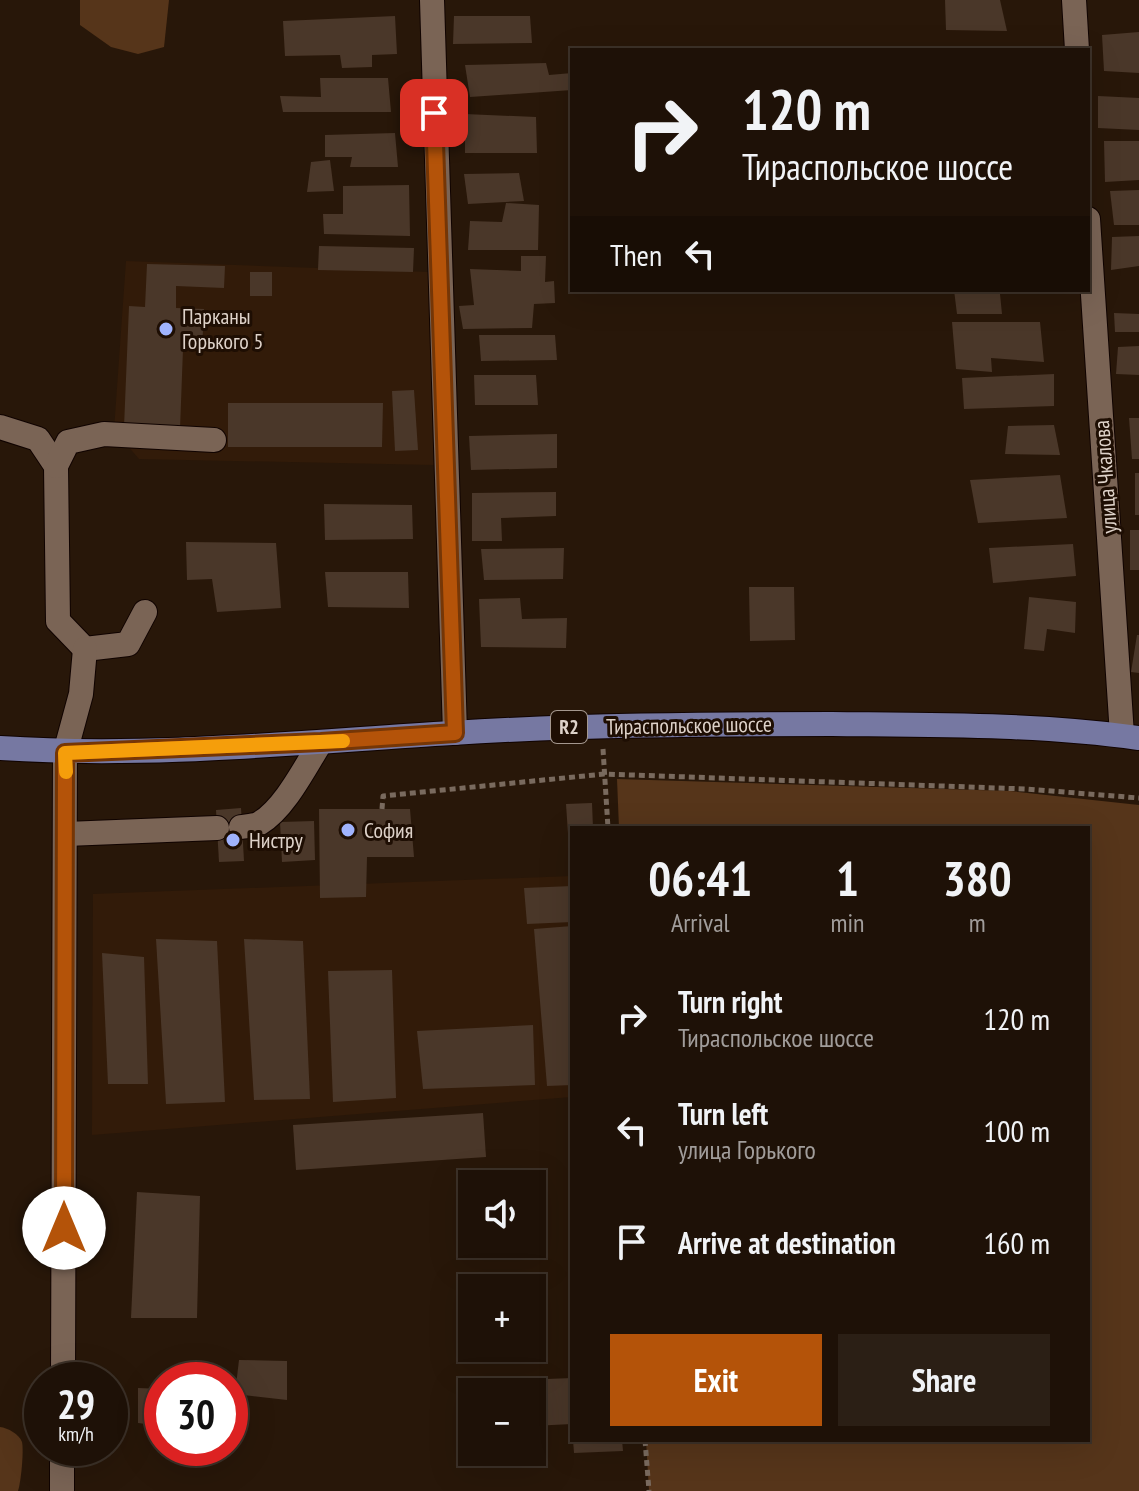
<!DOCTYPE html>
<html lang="en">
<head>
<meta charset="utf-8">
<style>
  body { margin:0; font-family:"PT Sans Narrow",sans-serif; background:#2b1f15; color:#f1f3f6; height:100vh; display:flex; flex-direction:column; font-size:30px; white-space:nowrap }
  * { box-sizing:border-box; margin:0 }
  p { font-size:26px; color:#a19d9b }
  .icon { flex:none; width:44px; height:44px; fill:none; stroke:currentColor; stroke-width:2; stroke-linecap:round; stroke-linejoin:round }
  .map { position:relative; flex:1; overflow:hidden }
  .drawer { position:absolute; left:570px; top:826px; width:520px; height:616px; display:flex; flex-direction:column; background:#1e1107; border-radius:0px; box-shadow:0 8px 32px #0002,0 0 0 2px #3c3128 }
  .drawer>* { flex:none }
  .hud { position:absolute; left:570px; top:48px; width:520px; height:244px; border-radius:0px; box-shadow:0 8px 32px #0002,0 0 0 2px #3c3128; background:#1e1107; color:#f1f3f6; overflow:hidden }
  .buttons { position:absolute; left:458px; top:1170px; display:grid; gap:16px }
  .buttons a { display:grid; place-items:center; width:88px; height:88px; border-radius:0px; background:#1e1107; box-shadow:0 8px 32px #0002,0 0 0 2px #3c3128; font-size:40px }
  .speed { position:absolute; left:24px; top:1362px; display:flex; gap:16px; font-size:40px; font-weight:700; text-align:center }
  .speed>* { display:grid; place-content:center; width:104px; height:104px; border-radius:50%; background:#1e1107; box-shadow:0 8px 32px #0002,0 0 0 2px #3c3128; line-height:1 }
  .speed small { font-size:20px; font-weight:400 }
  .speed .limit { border:12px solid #d22; background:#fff; color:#111 }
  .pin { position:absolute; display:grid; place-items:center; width:68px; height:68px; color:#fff; margin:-34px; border-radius:16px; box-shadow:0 4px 12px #0006 }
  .me { position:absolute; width:88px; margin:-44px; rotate:0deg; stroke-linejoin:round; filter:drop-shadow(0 0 6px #0008) }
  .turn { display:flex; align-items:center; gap:28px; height:168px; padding:0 40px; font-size:36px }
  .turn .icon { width:104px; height:104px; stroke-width:2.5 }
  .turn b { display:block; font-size:56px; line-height:68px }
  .then { display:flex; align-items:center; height:76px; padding:0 40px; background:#0003; gap:16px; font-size:30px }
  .eta { display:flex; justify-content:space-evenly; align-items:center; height:136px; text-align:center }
  .eta b { font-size:48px; font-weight:700; line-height:56px }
  .button { display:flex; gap:16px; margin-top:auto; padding:16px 40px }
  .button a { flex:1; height:92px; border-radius:0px; background:#b45309; color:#fff; font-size:32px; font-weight:700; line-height:92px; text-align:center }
  .button a+a { background:#2b1f15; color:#f1f3f6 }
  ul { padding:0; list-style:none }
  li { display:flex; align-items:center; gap:24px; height:112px; padding:0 40px }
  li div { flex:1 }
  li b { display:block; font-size:30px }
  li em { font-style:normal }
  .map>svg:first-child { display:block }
  .built { fill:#321b09 }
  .green { fill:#56351a }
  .building { fill:#4a3729 }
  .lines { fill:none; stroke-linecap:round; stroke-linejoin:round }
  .minor-casing { stroke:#100300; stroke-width:26 }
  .major-casing { stroke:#100300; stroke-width:26 }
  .path { stroke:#796a5e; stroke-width:5; stroke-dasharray:6 4; stroke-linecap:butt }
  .minor { stroke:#7a6455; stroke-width:24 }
  .major { stroke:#7678a2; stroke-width:24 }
  .route-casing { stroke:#753606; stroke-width:20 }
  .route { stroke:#b45309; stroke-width:14 }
  .slow { stroke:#f59e0b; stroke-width:14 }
  .poi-dot { fill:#a0b3fd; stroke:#1e0e03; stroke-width:3 }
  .labels { text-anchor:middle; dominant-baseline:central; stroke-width:6; stroke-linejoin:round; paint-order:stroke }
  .shield { fill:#1e0e03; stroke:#a4978e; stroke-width:2 }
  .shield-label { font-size:20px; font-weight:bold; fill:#ded2c9 }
  .poi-label { font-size:22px; fill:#ded2c9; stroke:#1e0e03; text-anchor:start }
  .street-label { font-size:22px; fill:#ded2c9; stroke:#1e0e03 }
</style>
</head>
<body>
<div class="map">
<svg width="1139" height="1491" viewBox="0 0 1139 1491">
  <rect width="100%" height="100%" fill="#281709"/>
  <g class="built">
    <path d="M126 261 429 272 434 465 139 459 114 430Z"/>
    <path d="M572 876V1097L92 1135 93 894Z"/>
  </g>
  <g class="green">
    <path d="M80 0H169L164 47 138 54 111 47 80 25Z"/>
    <path d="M617 779 1010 791 1139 805V1491H649L646 1440H1088V828H619Z"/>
    <path d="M0 1427C8 1428 19 1434 22 1442 24 1450 21 1482 18 1491H0Z"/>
  </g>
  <g class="building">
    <path d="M945 0H1000L1007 31 946 30Z"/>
    <path d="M395 16 397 54 372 55V67L342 68 340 55 285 56 283 21Z"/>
    <path d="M454 16H530L532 43 453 44Z"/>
    <path d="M1139 32V73L1104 71 1102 35Z"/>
    <path d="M546 63 549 75 572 73V90L470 97 465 65Z"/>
    <path d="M320 78H388L391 112H283L280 96 321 97Z"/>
    <path d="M1098 96 1139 98V130L1098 128Z"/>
    <path d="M465 114 536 117 537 153H465Z"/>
    <path d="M395 133 398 167H350L352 157H325V135Z"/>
    <path d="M1104 141H1139V180L1105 182Z"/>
    <path d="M330 160 334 191 307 192 311 162Z"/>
    <path d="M519 173 524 201 468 204 464 174Z"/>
    <path d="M409 185 410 236 324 234 323 214H343V186Z"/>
    <path d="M1139 190V225H1114L1110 191Z"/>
    <path d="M506 203 539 205 538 250H468L470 221 502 222Z"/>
    <path d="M1139 236V266L1111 270 1112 237Z"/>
    <path d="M319 246 414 248 413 272 318 270Z"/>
    <path d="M521 256H546L545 282 554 281 555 303 534 304 532 328 463 329 459 306 474 305 470 269 521 271Z"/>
    <path d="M147 264 225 266 224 288 176 286V308L204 309 202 350 183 349 180 429 124 427 129 306 145 307Z"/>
    <rect x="250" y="272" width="22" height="24"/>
    <path d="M954 290H1038L1039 294H1000L1002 314H957Z"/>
    <path d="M1114 313 1139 314V332H1115Z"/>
    <path d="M952 322H1040L1044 362 991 358 992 372 956 369Z"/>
    <path d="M479 335H555L557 360 481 361Z"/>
    <path d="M1139 346V375L1116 374 1118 347Z"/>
    <path d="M1054 374V406L964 409 962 378Z"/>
    <path d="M474 375H536L538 405H475Z"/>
    <path d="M414 390 418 450 395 451 392 391Z"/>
    <path d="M228 403H383L382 447H228Z"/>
    <path d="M1129 418H1139V459H1132Z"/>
    <path d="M1054 425 1060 455 1005 454 1008 426Z"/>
    <path d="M557 434V468L471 470 469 436Z"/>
    <rect x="1135" y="473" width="4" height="42"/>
    <path d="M1060 475 1067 518 978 523 970 480Z"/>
    <path d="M556 492V516L501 518 502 541H472V493Z"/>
    <path d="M324 504 412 505 413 539 325 540Z"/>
    <rect x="1130" y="530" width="9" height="40"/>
    <path d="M186 542 276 543 281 608 217 612 212 579 187 580Z"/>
    <path d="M1073 544 1076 576 993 583 989 548Z"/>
    <path d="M564 548 563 579 484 580 481 549Z"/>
    <path d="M325 572H408L409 608 328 607Z"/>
    <path d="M749 587H794L795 640 750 641Z"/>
    <path d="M1029 597 1076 602 1075 633 1047 629 1044 651 1024 649Z"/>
    <path d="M520 598 522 619 567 618 566 648 481 647 479 599Z"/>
    <path d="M1137 635H1139V673L1131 672Z"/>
    <path d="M592 803 593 828H572V863H570L566 804Z"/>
    <path d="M241 808 244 861 219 862 216 810Z"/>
    <path d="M319 809H410L414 857H367L366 897 320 898Z"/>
    <path d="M314 821 315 860 282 862 280 822Z"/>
    <path d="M572 886V922L527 924 524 888Z"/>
    <path d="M572 926V1085L547 1086 534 929Z"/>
    <path d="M156 939 217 941 225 1102 166 1104Z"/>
    <path d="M244 939 303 941 310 1099 254 1100Z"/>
    <path d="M102 953 144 957 148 1084H108Z"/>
    <path d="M392 970 396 1098 333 1102 328 971Z"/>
    <path d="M533 1025 535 1085 423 1089 417 1031Z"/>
    <path d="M483 1113 486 1157 296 1170 293 1125Z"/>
    <path d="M137 1192 200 1196 197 1318H131Z"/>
    <path d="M239 1360 287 1361V1400L235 1394Z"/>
    <path d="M572 1378V1424L532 1426V1392H523L522 1380Z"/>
    <path d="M138 1388 162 1389V1426L138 1423Z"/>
    <path d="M573 1440H622L623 1451 574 1453Z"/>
  </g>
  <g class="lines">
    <g class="minor-casing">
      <g id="minor">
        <path d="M432 0 455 733"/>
        <path d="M1074 0 1077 50"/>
        <path d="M1088 219 1122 735"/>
        <path d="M0 427 38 439 56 466 58 621 85 649 128 644 145 612"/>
        <path d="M56 466 68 442 104 434 214 440"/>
        <path d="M241 827C247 826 255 826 260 823 285 808 305 767 321 742"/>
        <path d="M66 834 217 828"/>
        <path d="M63 1380 65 753 81 694 85 649"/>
        <path d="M62 1491V1448"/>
      </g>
    </g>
    <g class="major-casing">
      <path id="major" d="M0 748C150 758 302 742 452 733 578 725 705 724 832 724 934 725 1038 724 1139 738"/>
    </g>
    <g class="path">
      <path d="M603 749 608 828"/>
      <path d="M382 809 383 796 604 774 1026 789 1139 798"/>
      <path d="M645 1440 649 1491"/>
    </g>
    <use href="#minor" class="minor"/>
    <use href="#major" class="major"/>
  </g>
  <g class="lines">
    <g class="route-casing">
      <path id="route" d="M64 1228 65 753 321 742 455 733 434 113"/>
    </g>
    <use href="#route" class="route"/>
    <path class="slow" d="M66 772 65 753 343 741"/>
  </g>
  <g class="poi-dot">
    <circle cx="166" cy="329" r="8"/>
    <circle cx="348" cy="830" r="8"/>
    <circle cx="233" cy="840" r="8"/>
  </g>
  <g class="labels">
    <rect class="shield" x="551" y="711" width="36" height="32" rx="6"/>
    <g class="shield-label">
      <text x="569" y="727">R2</text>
    </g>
    <g class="poi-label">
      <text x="182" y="316">Парканы<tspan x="182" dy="25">Горького 5</tspan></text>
      <text x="364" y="830">София</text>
      <text x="249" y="840">Нистру</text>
    </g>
    <g class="street-label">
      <text transform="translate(1105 477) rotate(-94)">улица Чкалова</text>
      <text transform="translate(689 725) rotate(-1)">Тираспольское шоссе</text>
    </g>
  </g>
</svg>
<div class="buttons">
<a><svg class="icon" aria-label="sound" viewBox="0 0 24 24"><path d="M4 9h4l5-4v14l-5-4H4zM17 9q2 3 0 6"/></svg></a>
<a>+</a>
<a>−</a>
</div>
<div class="speed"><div>29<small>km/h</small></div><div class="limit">30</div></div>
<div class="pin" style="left:434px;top:113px;background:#d93025"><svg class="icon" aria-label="arrive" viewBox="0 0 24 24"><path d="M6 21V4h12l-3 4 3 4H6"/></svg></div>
<svg class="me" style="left:64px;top:1228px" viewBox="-20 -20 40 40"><circle r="19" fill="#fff"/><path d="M0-13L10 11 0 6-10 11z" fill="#b45309"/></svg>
<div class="hud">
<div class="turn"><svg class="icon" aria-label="right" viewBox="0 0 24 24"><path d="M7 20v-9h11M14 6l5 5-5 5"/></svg><div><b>120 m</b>Тираспольское шоссе</div></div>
<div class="then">Then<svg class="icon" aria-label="left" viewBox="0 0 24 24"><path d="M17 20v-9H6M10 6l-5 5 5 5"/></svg></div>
</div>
<section class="drawer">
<div class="eta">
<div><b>06:41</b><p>Arrival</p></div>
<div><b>1</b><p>min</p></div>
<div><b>380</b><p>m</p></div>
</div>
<ul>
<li><svg class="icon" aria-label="right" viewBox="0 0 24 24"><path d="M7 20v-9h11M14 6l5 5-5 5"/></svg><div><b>Turn right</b><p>Тираспольское шоссе</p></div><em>120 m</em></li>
<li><svg class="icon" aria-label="left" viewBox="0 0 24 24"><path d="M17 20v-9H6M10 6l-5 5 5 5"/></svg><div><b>Turn left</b><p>улица Горького</p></div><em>100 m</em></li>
<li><svg class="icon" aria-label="arrive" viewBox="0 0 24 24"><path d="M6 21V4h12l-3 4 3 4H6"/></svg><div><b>Arrive at destination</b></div><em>160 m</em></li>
</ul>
<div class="button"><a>Exit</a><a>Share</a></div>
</section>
</div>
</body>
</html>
